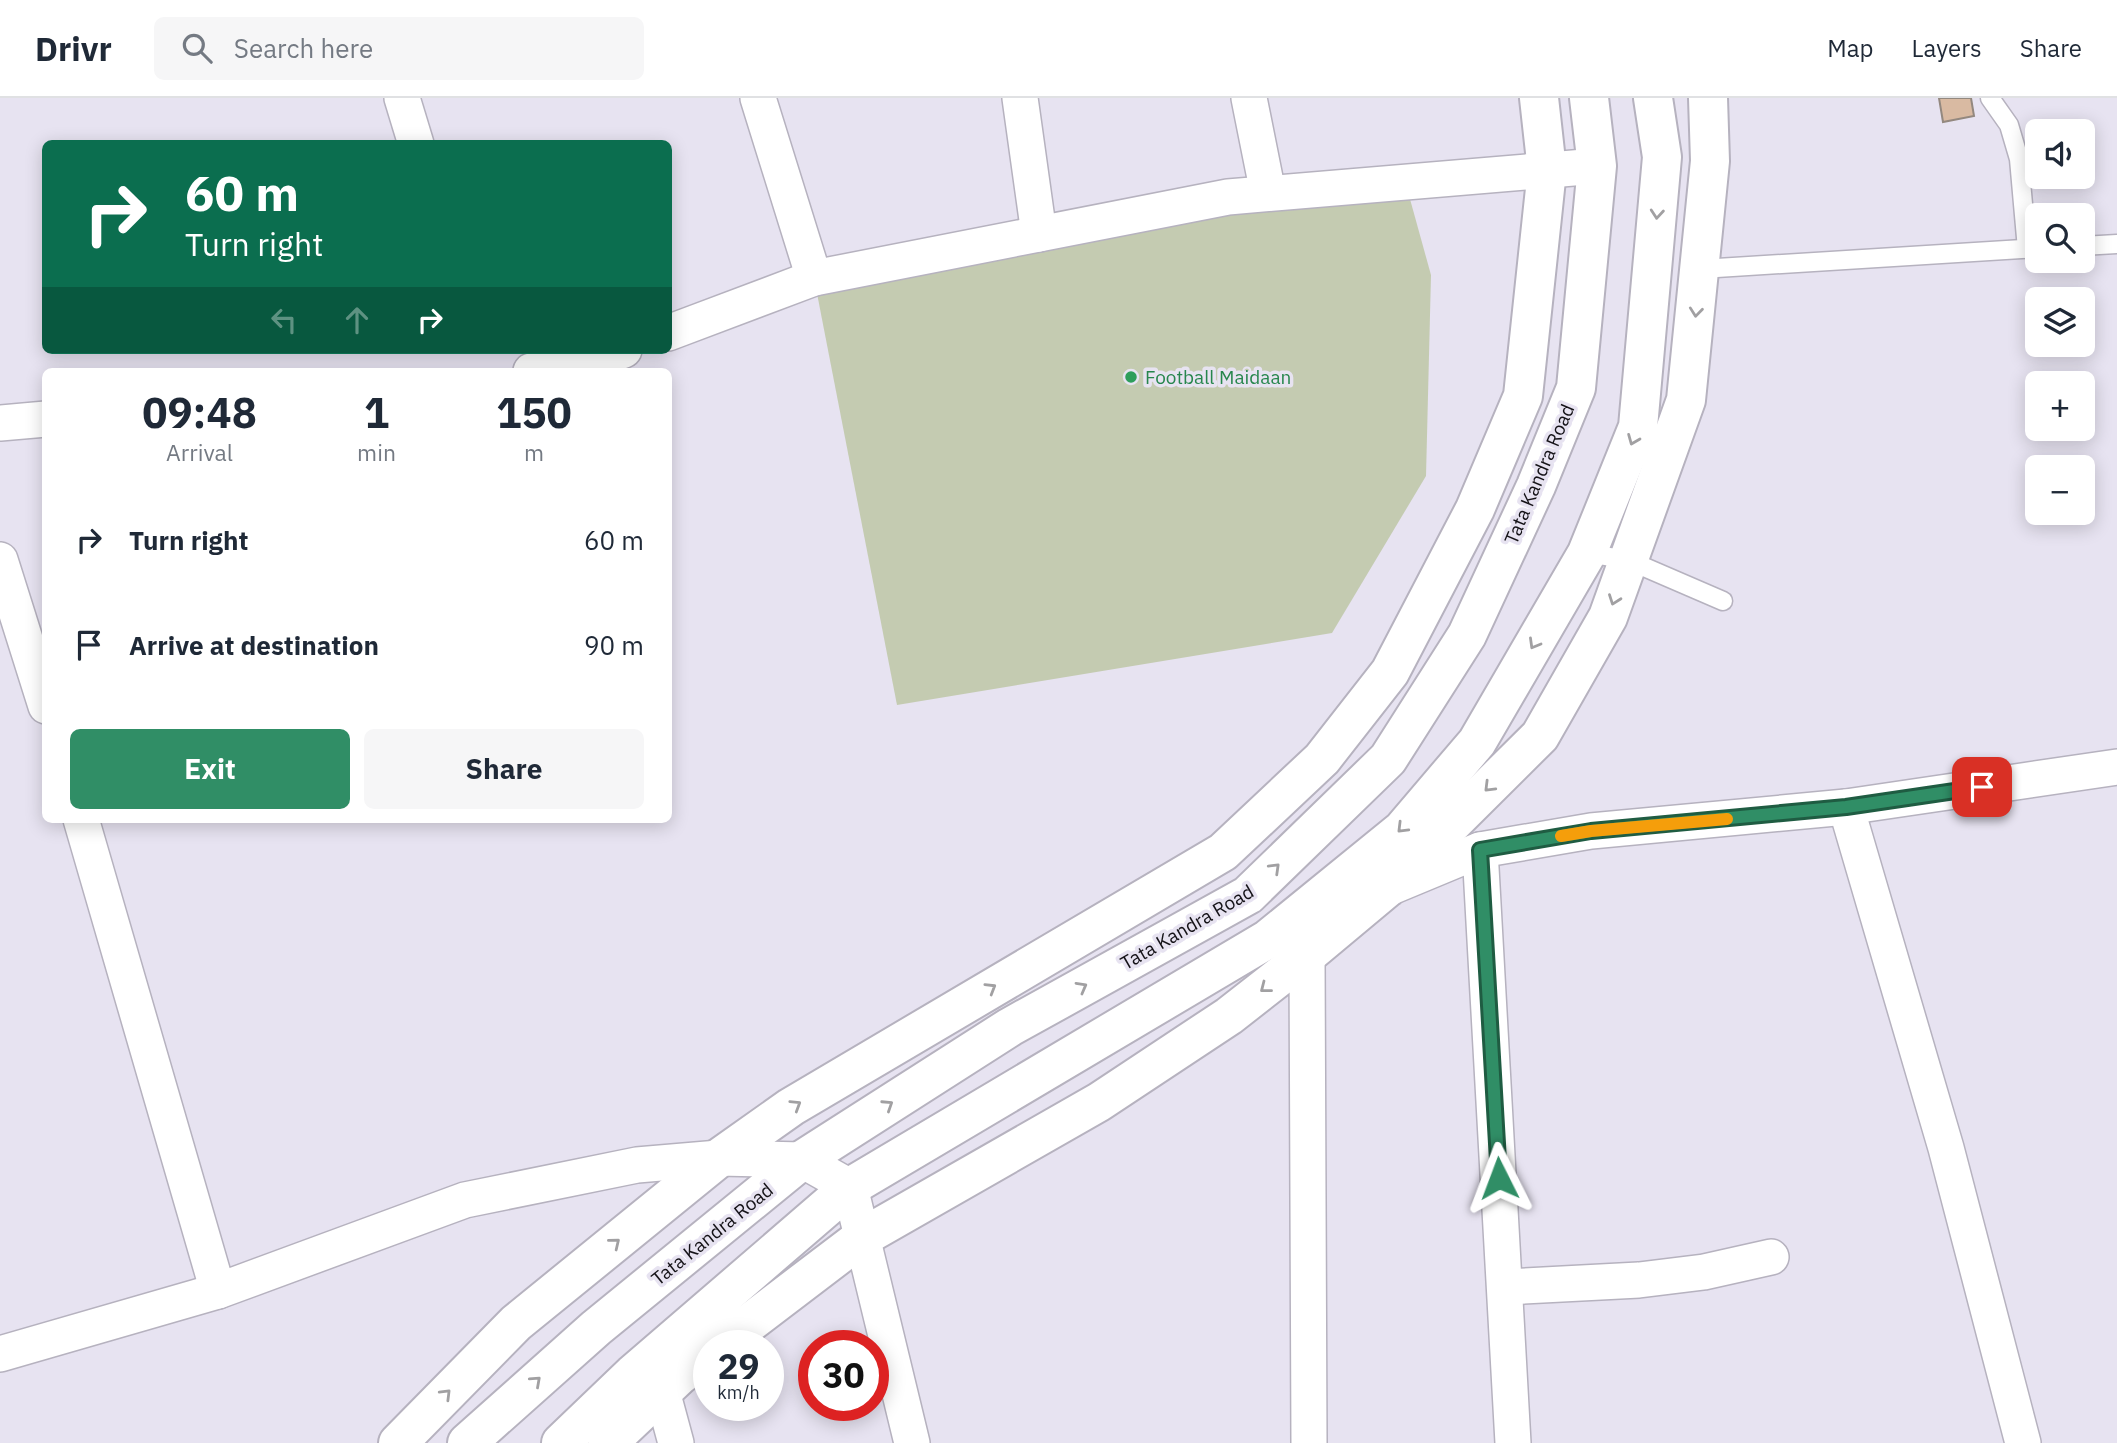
<!DOCTYPE html>
<html lang="en">
<head>
<meta charset="utf-8">
<style>
  body { margin:0; font-family:"IBM Plex Sans",sans-serif; background:#f6f6f7; color:#1f2937; height:100vh; display:flex; flex-direction:column; font-size:26px; white-space:nowrap }
  * { box-sizing:border-box; margin:0 }
  p { font-size:23px; color:#747a83 }
  .icon { flex:none; width:38px; height:38px; fill:none; stroke:currentColor; stroke-width:2; stroke-linecap:round; stroke-linejoin:round }
  .map { position:relative; flex:1; overflow:hidden }
  .details { position:absolute; left:42px; top:270px; width:630px; height:455px; display:flex; flex-direction:column; background:#fff; border-radius:10px; box-shadow:0 4px 18px #0003 }
  .details>* { flex:none }
  .guide { position:absolute; left:42px; top:42px; width:630px; height:214px; border-radius:10px; box-shadow:0 4px 18px #0003; background:#0b6e4f; color:#fff; overflow:hidden }
  .buttons { position:absolute; left:2025px; top:21px; display:grid; gap:14px }
  .buttons a { display:grid; place-items:center; width:70px; height:70px; border-radius:10px; background:#fff; box-shadow:0 4px 18px #0003; font-size:35px }
  .speed { position:absolute; left:693px; top:1232px; display:flex; gap:14px; font-size:35px; font-weight:700; text-align:center }
  .speed>* { display:grid; place-content:center; width:91px; height:91px; border-radius:50%; background:#fff; box-shadow:0 4px 18px #0003; line-height:1 }
  .speed small { font-size:18px; font-weight:400 }
  .speed .limit { border:10px solid #d22; background:#fff; color:#111 }
  .pin { position:absolute; display:grid; place-items:center; width:60px; height:60px; color:#fff; margin:-30px; border-radius:14px; box-shadow:0 4px 10px #0006 }
  .me { position:absolute; width:77px; margin:-38px; rotate:357deg; stroke-linejoin:round; filter:drop-shadow(0 0 5px #0008) }
  .turn { display:flex; align-items:center; gap:24px; height:147px; padding:0 28px; font-size:32px }
  .turn .icon { width:91px; height:91px; stroke-width:2.5 }
  .turn b { display:block; font-size:49px; line-height:60px }
  .lanes { display:flex; align-items:center; height:66px; padding:0 28px; background:#0003; justify-content:center; gap:35px; direction:ltr }
  .lanes .off { opacity:.35 }
  .eta { display:flex; justify-content:space-evenly; align-items:center; height:119px; text-align:center }
  .eta b { font-size:42px; font-weight:700; line-height:49px }
  .cta { display:flex; gap:14px; margin-top:auto; padding:14px 28px }
  .cta a { flex:1; height:80px; border-radius:10px; background:#308e66; color:#fff; font-size:28px; font-weight:700; line-height:80px; text-align:center }
  .cta a+a { background:#f6f6f7; color:#1f2937 }
  ul { padding:0; list-style:none }
  li { display:flex; align-items:center; gap:21px; height:105px; padding:0 28px }
  li div { flex:1 }
  li b { display:block; font-size:26px }
  li em { font-style:normal }
  header { display:flex; align-items:center; gap:42px; box-sizing:border-box; height:98px; padding:0 35px; background:#fff; border-bottom:2px solid #e0e1e3 }
  header strong { font-size:33px }
  nav { display:flex; gap:38px; margin-inline-start:auto; font-size:24px }
  .search { width:490px; height:63px; background:#f6f6f7; display:flex; align-items:center; gap:18px; box-sizing:border-box; padding:0 24px; border-radius:10px; color:#747a83; font-size:26px }
  .map>svg:first-child { display:block }
  .green { fill:#c4cbb1 }
  .building { fill:#d9baa2; stroke:#93887f; stroke-width:2 }
  .lines { fill:none; stroke-linecap:round; stroke-linejoin:round }
  .lane-casing { stroke:#b6b2bf; stroke-width:21 }
  .street-casing { stroke:#b6b2bf; stroke-width:38 }
  .secondary-casing { stroke:#b6b2bf; stroke-width:42 }
  .primary-casing { stroke:#b6b2bf; stroke-width:42 }
  .lane { stroke:#fff; stroke-width:18 }
  .street { stroke:#fff; stroke-width:35 }
  .secondary { stroke:#fff; stroke-width:38 }
  .primary { stroke:#fff; stroke-width:38 }
  .oneway { stroke:#a1a0a2 }
  .route-casing { stroke:#1f5c42; stroke-width:18 }
  .route { stroke:#308e66; stroke-width:12 }
  .slow { stroke:#f59e0b; stroke-width:12 }
  .leisure-dot { fill:#2e9e5b; stroke:#e7e3f1; stroke-width:2.5 }
  .labels { text-anchor:middle; dominant-baseline:central; stroke-width:7; stroke-linejoin:round; paint-order:stroke }
  .leisure-label { font-size:19px; fill:#27864d; stroke:#e7e3f1; text-anchor:start }
  .street-label { font-size:19px; fill:#141217; stroke:#e7e3f1 }
</style>
</head>
<body>
<header>
<strong>Drivr</strong>
<div class="search"><svg class="icon" aria-label="search" viewBox="0 0 24 24"><circle cx="10" cy="10" r="6"/><path d="M15 15l6 6"/></svg>Search here</div>
<nav><a>Map</a><a>Layers</a><a>Share</a></nav>
</header>
<div class="map">
<svg width="2117" height="1345" viewBox="0 0 2117 1345">
  <rect width="100%" height="100%" fill="#e7e3f1"/>
  <path class="green" d="M1405 83 1431 177 1426 378 1332 535 897 607 814 180Z"/>
  <path class="building" d="M1939 0H1971L1974 18 1943 24Z"/>
  <g class="lines">
    <g class="lane-casing">
      <g id="lane">
        <path d="M1990 0 2009 27 2019 61 2027 151"/>
        <path d="M2082 148 2117 146"/>
        <path d="M1701 171 2037 150"/>
        <path d="M1587 455 1628 462 1723 503"/>
      </g>
    </g>
    <g class="street-casing">
      <g id="street">
        <path d="M402 0 416 46"/>
        <path d="M758 0 814 180"/>
        <path d="M1020 0 1039 136"/>
        <path d="M1249 0 1268 95"/>
        <path d="M668 235 814 180 1228 99 1597 68"/>
        <path d="M531 273 605 259 624 252"/>
        <path d="M0 325 46 321"/>
        <path d="M0 462 46 608"/>
        <path d="M1846 709 1946 1050 2023 1345"/>
        <path d="M81 721 218 1193"/>
        <path d="M1480 752 1513 1345"/>
        <path d="M1391 789 1480 752 1591 733 1846 709 2117 669"/>
        <path d="M1307 857 1309 1345"/>
        <path d="M1505 1189 1639 1182 1704 1174 1771 1159"/>
        <path d="M0 1256 218 1193 465 1102 637 1067 719 1060 802 1062 850 1089 912 1345"/>
        <path d="M662 1293 676 1345"/>
      </g>
    </g>
    <g class="secondary-casing">
      <g id="secondary">
        <path d="M719 1248 861 1140 1099 1004 1229 918 1307 857 1386 791 1540 638 1608 519 1686 302 1710 63 1708 0"/>
        <path d="M398 1345 516 1225 719 1060 791 1009 1223 754 1322 661 1390 574 1475 411 1523 298 1547 72 1539 0"/>
        <path d="M608 1345 680 1277 709 1255"/>
      </g>
    </g>
    <g class="primary-casing">
      <g id="primary">
        <path d="M467 1345 596 1230 802 1062 1010 929 1248 797 1388 661 1467 537 1536 388 1576 290 1597 68 1589 0"/>
        <path d="M561 1345 633 1276 850 1089 1268 841 1402 732 1477 644 1587 455 1638 329 1662 59 1653 0"/>
      </g>
    </g>
    <use href="#lane" class="lane"/>
    <use href="#street" class="street"/>
    <use href="#secondary" class="secondary"/>
    <use href="#primary" class="primary"/>
  </g>
  <defs><path id="oneway-chevron" d="M-2-3.5L2.5 0L-2 3.5" fill="none" stroke-width="1.6" stroke-linecap="round" stroke-linejoin="round" transform="scale(1.75)"/></defs>
  <g class="oneway">
    <use href="#oneway-chevron" transform="translate(1657 116) rotate(95)"/>
    <use href="#oneway-chevron" transform="translate(1696 214) rotate(96)"/>
    <use href="#oneway-chevron" transform="translate(1633 342) rotate(112)"/>
    <use href="#oneway-chevron" transform="translate(1614 502) rotate(110)"/>
    <use href="#oneway-chevron" transform="translate(1534 546) rotate(120)"/>
    <use href="#oneway-chevron" transform="translate(1489 689) rotate(135)"/>
    <use href="#oneway-chevron" transform="translate(1402 730) rotate(135)"/>
    <use href="#oneway-chevron" transform="translate(1275 770) rotate(-44)"/>
    <use href="#oneway-chevron" transform="translate(1082 889) rotate(-29)"/>
    <use href="#oneway-chevron" transform="translate(991 890) rotate(-31)"/>
    <use href="#oneway-chevron" transform="translate(1265 890) rotate(142)"/>
    <use href="#oneway-chevron" transform="translate(796 1007) rotate(-32)"/>
    <use href="#oneway-chevron" transform="translate(888 1007) rotate(-33)"/>
    <use href="#oneway-chevron" transform="translate(615 1145) rotate(-39)"/>
    <use href="#oneway-chevron" transform="translate(536 1283) rotate(-42)"/>
    <use href="#oneway-chevron" transform="translate(446 1296) rotate(-45)"/>
  </g>
  <g class="lines">
    <g class="route-casing">
      <path id="route" d="M1499 1080 1480 752 1591 733 1846 709 1982 689"/>
    </g>
    <use href="#route" class="route"/>
    <path class="slow" d="M1561 738 1591 733 1727 721"/>
  </g>
  <circle class="leisure-dot" cx="1131" cy="279" r="7"/>
  <g class="labels">
    <g class="leisure-label">
      <text x="1145" y="279">Football Maidaan</text>
    </g>
    <g class="street-label">
      <text transform="translate(1539 376) rotate(-67)">Tata Kandra Road</text>
      <text transform="translate(1187 829) rotate(-30)">Tata Kandra Road</text>
      <text transform="translate(712 1136) rotate(-39)">Tata Kandra Road</text>
    </g>
  </g>
</svg>
<div class="buttons">
<a><svg class="icon" aria-label="sound" viewBox="0 0 24 24"><path d="M4 9h4l5-4v14l-5-4H4zM17 9q2 3 0 6"/></svg></a>
<a><svg class="icon" aria-label="search" viewBox="0 0 24 24"><circle cx="10" cy="10" r="6"/><path d="M15 15l6 6"/></svg></a>
<a><svg class="icon" aria-label="layers" viewBox="0 0 24 24"><path d="M12 4l9 5-9 5-9-5zM3 14l9 5 9-5"/></svg></a>
<a>+</a>
<a>−</a>
</div>
<div class="speed"><div>29<small>km/h</small></div><div class="limit">30</div></div>
<div class="pin" style="left:1982px;top:689px;background:#d93025"><svg class="icon" aria-label="arrive" viewBox="0 0 24 24"><path d="M6 21V4h12l-3 4 3 4H6"/></svg></div>
<svg class="me" style="left:1499px;top:1080px" viewBox="-20 -20 40 40"><path d="M0-17L14 15 0 8-14 15z" fill="#308e66" stroke="#fff" stroke-width="4"/></svg>
<div class="guide">
<div class="turn"><svg class="icon" aria-label="right" viewBox="0 0 24 24"><path d="M7 20v-9h11M14 6l5 5-5 5"/></svg><div><b>60 m</b>Turn right</div></div>
<div class="lanes"><svg class="icon off" aria-label="left" viewBox="0 0 24 24"><path d="M17 20v-9H6M10 6l-5 5 5 5"/></svg><svg class="icon off" aria-label="ahead" viewBox="0 0 24 24"><path d="M12 20V5M6 11l6-6 6 6"/></svg><svg class="icon" aria-label="right" viewBox="0 0 24 24"><path d="M7 20v-9h11M14 6l5 5-5 5"/></svg></div>
</div>
<section class="details">
<div class="eta">
<div><b>09:48</b><p>Arrival</p></div>
<div><b>1</b><p>min</p></div>
<div><b>150</b><p>m</p></div>
</div>
<ul>
<li><svg class="icon" aria-label="right" viewBox="0 0 24 24"><path d="M7 20v-9h11M14 6l5 5-5 5"/></svg><div><b>Turn right</b></div><em>60 m</em></li>
<li><svg class="icon" aria-label="arrive" viewBox="0 0 24 24"><path d="M6 21V4h12l-3 4 3 4H6"/></svg><div><b>Arrive at destination</b></div><em>90 m</em></li>
</ul>
<div class="cta"><a>Exit</a><a>Share</a></div>
</section>
</div>
</body>
</html>
